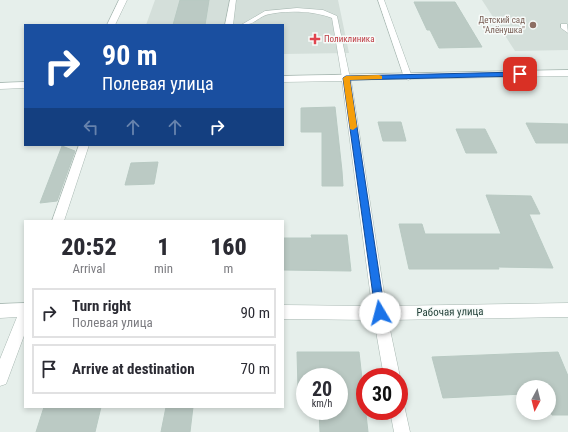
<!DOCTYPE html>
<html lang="en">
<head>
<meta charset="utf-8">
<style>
  body { margin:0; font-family:"Roboto Condensed",sans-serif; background:#f7f7f7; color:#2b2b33; height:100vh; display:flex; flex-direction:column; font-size:15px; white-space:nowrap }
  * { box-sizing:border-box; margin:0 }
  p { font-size:13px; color:#7c7c81 }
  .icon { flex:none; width:22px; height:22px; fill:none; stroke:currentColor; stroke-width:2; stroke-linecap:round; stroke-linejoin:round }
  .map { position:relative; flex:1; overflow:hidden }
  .panel { position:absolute; left:24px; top:220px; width:260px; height:188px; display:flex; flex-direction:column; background:#fff; border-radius:0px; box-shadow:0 2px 6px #0003 }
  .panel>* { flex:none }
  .banner { position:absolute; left:24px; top:24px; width:260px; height:122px; border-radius:0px; box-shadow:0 2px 6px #0003; background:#1a4fa0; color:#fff; overflow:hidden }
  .needle { width:26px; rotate:187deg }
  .fabs { position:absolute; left:516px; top:380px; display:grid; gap:8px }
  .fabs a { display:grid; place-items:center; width:40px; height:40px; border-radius:50%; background:#fff; box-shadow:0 2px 6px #0003; font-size:20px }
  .speed { position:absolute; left:296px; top:368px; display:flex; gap:8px; font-size:20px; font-weight:700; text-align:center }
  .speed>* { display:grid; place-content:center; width:52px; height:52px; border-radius:50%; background:#fff; box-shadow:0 2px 6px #0003; line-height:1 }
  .speed small { font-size:10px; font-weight:400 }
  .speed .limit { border:6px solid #d22; background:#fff; color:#111 }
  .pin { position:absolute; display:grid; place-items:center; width:34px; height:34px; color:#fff; margin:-17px; border-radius:8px; box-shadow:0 2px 6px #0006 }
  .me { position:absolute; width:44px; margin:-22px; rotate:352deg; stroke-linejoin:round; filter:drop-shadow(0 0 3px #0008) }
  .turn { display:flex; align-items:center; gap:14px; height:84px; padding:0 12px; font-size:18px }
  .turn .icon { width:52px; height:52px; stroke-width:2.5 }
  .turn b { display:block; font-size:28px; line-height:34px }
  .lanes { display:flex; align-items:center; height:38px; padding:0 12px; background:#0003; justify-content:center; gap:20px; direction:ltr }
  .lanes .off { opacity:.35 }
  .eta { display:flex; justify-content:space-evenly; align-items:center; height:68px; text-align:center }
  .eta b { font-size:24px; font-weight:800; line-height:28px }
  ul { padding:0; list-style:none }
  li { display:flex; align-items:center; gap:12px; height:50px; margin:0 8px 6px; padding:0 4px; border:2px solid #e1e1e2; border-radius:0px }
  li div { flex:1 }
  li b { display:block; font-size:15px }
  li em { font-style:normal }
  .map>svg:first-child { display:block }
  .built { fill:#d4dfda }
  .building { fill:#bbcac4; stroke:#b8c9c2 }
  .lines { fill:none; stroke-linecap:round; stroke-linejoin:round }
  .lane-casing { stroke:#a8b8b2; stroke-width:1 }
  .street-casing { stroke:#a8b8b2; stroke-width:1 }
  .lane { fill:#fff; fill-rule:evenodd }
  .street { fill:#fff; fill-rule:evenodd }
  .route { fill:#1a73e8; stroke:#114b97 }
  .slow { fill:#f59e0b }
  .education-dot { fill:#8d6e63; stroke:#f7fbf9; stroke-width:1.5 }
  .health-dot { fill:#e0444e; stroke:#f7fbf9; stroke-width:1.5 }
  .labels { text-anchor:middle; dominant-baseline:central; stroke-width:3; stroke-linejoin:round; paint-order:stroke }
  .far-education-label { font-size:9px; fill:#785e54; stroke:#f7fbf9; text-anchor:end }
  .far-health-label { font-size:9px; fill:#be3a42; stroke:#f7fbf9; text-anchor:start }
  .street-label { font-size:11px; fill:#24423a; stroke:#f7fbf9 }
</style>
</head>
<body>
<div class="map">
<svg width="568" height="432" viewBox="0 0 568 432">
  <rect width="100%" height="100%" fill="#e6efeb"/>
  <g class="built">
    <path d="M155 0H338L349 53 283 54V25H146Z"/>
    <path d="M482 0H568V50L515 51Z"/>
  </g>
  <g class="building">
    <path d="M180 0H209L205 25H173Z"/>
    <path d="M414 2H455L482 47 439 48 430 30H427Z"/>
    <path d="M335 107 342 171 343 186H322V132H301V108Z"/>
    <path d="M378 122H401L406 141H383Z"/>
    <path d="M526 123 568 124V143H536Z"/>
    <path d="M456 129H485L497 153H466Z"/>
    <path d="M62 146 75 151 57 201 40 203Z"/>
    <path d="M158 162 154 184 125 185 131 163Z"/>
    <path d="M486 195 531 196 540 214H529L553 268 498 267 499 269H409L399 224H422L425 234H501Z"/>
    <path d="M311 235H347L351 271 283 270V238H312Z"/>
    <path d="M297 352H359L368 432H320L319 411H339V377H305V388H298Z"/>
    <path d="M558 352 568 376V415H552L549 407V387H523V394L443 398 432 357Z"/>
    <path d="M44 407H101L95 432H36Z"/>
    <path d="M166 407H193L190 432H161Z"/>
  </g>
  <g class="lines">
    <g class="lane-casing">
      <g id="lane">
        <path d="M230 0H236L233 25H225Z"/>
        <path d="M378 0H384L412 77 411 79 408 80 404 77Z"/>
        <path d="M297 8 323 10 337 16 350 78 349 80 346 81 342 78 332 18C314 11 289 10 270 14 258 16 256 25 241 25L265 11Z"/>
        <path d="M561 24H567L568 33 561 28Z"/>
      </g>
    </g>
    <g class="street-casing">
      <g id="street">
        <path d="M119 0H127L115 25H107Z"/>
        <path d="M568 70V76L351 80 386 306 568 303V317L388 320 400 377 399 379V377H384L374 320 283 319V305L372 306 342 81 283 82V76Z"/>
        <path d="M25 82V88L0 89V83Z"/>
        <path d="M79 145H89L64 221H52Z"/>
        <path d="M25 303V333L6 384 0 386V359L17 317 0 318V304Z"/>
        <path d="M399 403 404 405 410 432H394L390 411H399Z"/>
      </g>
    </g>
    <use href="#lane" class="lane"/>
    <use href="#street" class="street"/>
  </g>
  <path class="route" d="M520 72 523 74 522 76 350 80 385 313 384 317 380 318 376 317 343 78 346 76Z"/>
  <path class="slow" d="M379 75 382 76V79L350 80 357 127 353 130 350 129 343 78 346 76Z"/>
  <circle class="education-dot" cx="533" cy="25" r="4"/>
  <path class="health-dot" d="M313 33h4v4h4v4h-4v4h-4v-4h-4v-4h4z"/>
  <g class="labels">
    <g class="far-education-label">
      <text x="525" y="20">Детский сад<tspan x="525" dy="10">"Алёнушка"</tspan></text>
    </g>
    <g class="far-health-label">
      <text x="324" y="39">Поликлиника</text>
    </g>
    <g class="street-label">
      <text transform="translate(450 312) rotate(-1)">Рабочая улица</text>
    </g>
  </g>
</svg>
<div class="fabs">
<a><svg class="needle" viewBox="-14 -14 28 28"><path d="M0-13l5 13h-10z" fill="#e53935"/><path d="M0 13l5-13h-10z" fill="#7c7c81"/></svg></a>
</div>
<div class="speed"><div>20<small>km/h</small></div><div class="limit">30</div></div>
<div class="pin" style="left:520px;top:74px;background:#d93025"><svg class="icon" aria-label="arrive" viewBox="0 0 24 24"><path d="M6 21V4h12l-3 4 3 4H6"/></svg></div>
<svg class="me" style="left:380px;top:313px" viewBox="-20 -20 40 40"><circle r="19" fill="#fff"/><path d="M0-13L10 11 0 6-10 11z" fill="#1a73e8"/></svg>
<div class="banner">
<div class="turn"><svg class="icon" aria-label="right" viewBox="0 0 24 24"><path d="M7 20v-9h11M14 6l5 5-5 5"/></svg><div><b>90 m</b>Полевая улица</div></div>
<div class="lanes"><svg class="icon off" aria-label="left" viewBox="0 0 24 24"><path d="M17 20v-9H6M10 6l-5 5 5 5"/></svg><svg class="icon off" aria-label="ahead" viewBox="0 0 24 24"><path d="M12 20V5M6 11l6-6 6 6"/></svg><svg class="icon off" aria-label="ahead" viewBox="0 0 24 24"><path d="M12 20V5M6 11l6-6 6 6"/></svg><svg class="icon" aria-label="right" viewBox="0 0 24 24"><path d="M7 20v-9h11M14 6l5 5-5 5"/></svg></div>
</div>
<section class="panel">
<div class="eta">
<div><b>20:52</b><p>Arrival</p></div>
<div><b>1</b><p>min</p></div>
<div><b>160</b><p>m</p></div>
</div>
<ul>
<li><svg class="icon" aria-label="right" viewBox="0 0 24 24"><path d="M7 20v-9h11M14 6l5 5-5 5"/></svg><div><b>Turn right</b><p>Полевая улица</p></div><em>90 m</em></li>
<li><svg class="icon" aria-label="arrive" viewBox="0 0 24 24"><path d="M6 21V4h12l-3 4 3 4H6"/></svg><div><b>Arrive at destination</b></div><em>70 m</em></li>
</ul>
</section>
</div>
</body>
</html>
